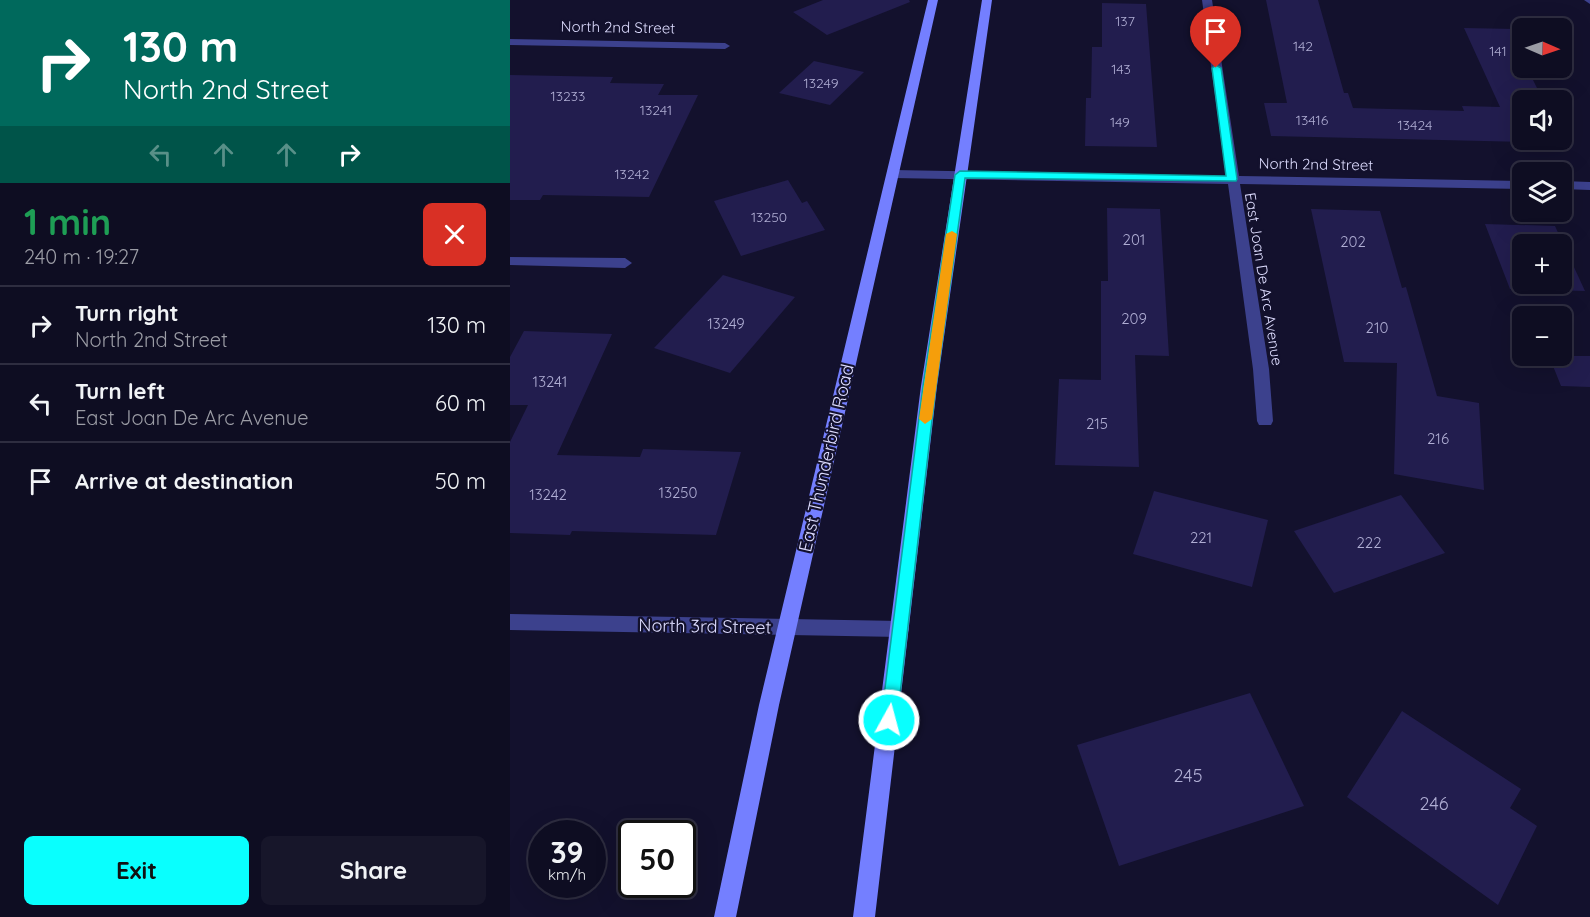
<!DOCTYPE html>
<html lang="en">
<head>
<meta charset="utf-8">
<style>
  body { margin:0; font-family:Quicksand,sans-serif; background:#17162a; color:#f1f3f6; height:100vh; display:flex; flex-direction:column; font-size:22px; white-space:nowrap }
  * { box-sizing:border-box; margin:0 }
  p { font-size:20px; color:#9b9ca5 }
  .icon { flex:none; width:33px; height:33px; fill:none; stroke:currentColor; stroke-width:2; stroke-linecap:round; stroke-linejoin:round }
  .map { position:relative; flex:1; overflow:hidden }
  .drawer { display:flex; flex-direction:column; background:#0e0d22; width:510px }
  .drawer>* { flex:none }
  .banner { background:#00695c; color:#fff; overflow:hidden }
  .needle { width:39px; rotate:92deg }
  .fabs { position:absolute; left:1002px; top:18px; display:grid; gap:12px }
  .fabs a { display:grid; place-items:center; width:60px; height:60px; border-radius:9px; background:#0e0d22; box-shadow:0 6px 24px #0002,0 0 0 2px #2e2d40; font-size:30px }
  .speed { position:absolute; left:18px; top:820px; display:flex; gap:12px; font-size:30px; font-weight:700; text-align:center }
  .speed>* { display:grid; place-content:center; width:78px; height:78px; border-radius:50%; background:#0e0d22; box-shadow:0 6px 24px #0002,0 0 0 2px #2e2d40; line-height:1 }
  .speed small { font-size:15px; font-weight:400 }
  .speed .limit { border:3px solid #111; border-radius:9px; background:#fff; color:#111 }
  .pin { position:absolute; display:grid; place-items:center; width:51px; height:51px; color:#fff; margin:-62px -26px; border-radius:50% 50% 50% 0; rotate:-45deg; box-shadow:0 0 6px #0007 }
  .pin .icon { rotate:45deg }
  .me { position:absolute; width:66px; margin:-33px; rotate:7deg; stroke-linejoin:round; filter:drop-shadow(0 0 4px #0008) }
  .turn { display:flex; align-items:center; gap:21px; height:126px; padding:0 24px; font-size:27px }
  .turn .icon { width:78px; height:78px; stroke-width:2.5 }
  .turn b { display:block; font-size:42px; line-height:51px }
  .lanes { display:flex; align-items:center; height:57px; padding:0 24px; background:#0003; justify-content:center; gap:30px; direction:ltr }
  .lanes .off { opacity:.35 }
  .round { display:grid; place-items:center; flex:none; width:63px; height:63px; border-radius:9px; background:#17162a }
  .overview { display:flex; align-items:center; justify-content:space-between; height:102px; padding:0 24px }
  h1 { font-size:36px; font-weight:700; line-height:45px; color:#1e9e55 }
  .cta { display:flex; gap:12px; margin-top:auto; padding:12px 24px }
  .cta a { flex:1; height:69px; border-radius:9px; background:#09fffe; color:#111; font-size:24px; font-weight:700; line-height:69px; text-align:center }
  .cta a+a { background:#17162a; color:#f1f3f6 }
  ul { padding:0; list-style:none }
  li { display:flex; align-items:center; gap:18px; height:78px; padding:0 24px; border-top:2px solid #2e2d40 }
  li div { flex:1 }
  li b { display:block; font-size:22px }
  li em { font-style:normal }
  main { display:flex; flex:1; min-height:0 }
  .map>svg:first-child { display:block }
  .building { fill:#221d4e; fill-rule:evenodd }
  .lines { fill:none; stroke-linecap:round; stroke-linejoin:round }
  .minor { fill:#3c418d; fill-rule:evenodd }
  .secondary { fill:#747fff; fill-rule:evenodd }
  .route { fill:#09fffe; stroke:#06a6a5; stroke-width:1.5 }
  .slow { fill:#f59e0b }
  .labels { text-anchor:middle; dominant-baseline:central; stroke-width:4.5; stroke-linejoin:round; paint-order:stroke }
  .far-number-label { font-size:14px; fill:#afadd3 }
  .far-street-label { font-size:15px; fill:#deddff; stroke:#13112d }
  .number-label { font-size:15px; fill:#afadd3 }
  .street-label { font-size:18px; fill:#deddff; stroke:#13112d }
  .near-number-label { font-size:18px; fill:#afadd3 }
</style>
</head>
<body>
<main>
<section class="drawer">
<div class="banner">
<div class="turn"><svg class="icon" aria-label="right" viewBox="0 0 24 24"><path d="M7 20v-9h11M14 6l5 5-5 5"/></svg><div><b>130 m</b>North 2nd Street</div></div>
<div class="lanes"><svg class="icon off" aria-label="left" viewBox="0 0 24 24"><path d="M17 20v-9H6M10 6l-5 5 5 5"/></svg><svg class="icon off" aria-label="ahead" viewBox="0 0 24 24"><path d="M12 20V5M6 11l6-6 6 6"/></svg><svg class="icon off" aria-label="ahead" viewBox="0 0 24 24"><path d="M12 20V5M6 11l6-6 6 6"/></svg><svg class="icon" aria-label="right" viewBox="0 0 24 24"><path d="M7 20v-9h11M14 6l5 5-5 5"/></svg></div>
</div>
<div class="overview"><div><h1>1 min</h1><p>240 m · 19:27</p></div><a class="round" style="background:#d93025;color:#fff"><svg class="icon" aria-label="close" viewBox="0 0 24 24"><path d="M6 6l12 12M18 6L6 18"/></svg></a></div>
<ul>
<li><svg class="icon" aria-label="right" viewBox="0 0 24 24"><path d="M7 20v-9h11M14 6l5 5-5 5"/></svg><div><b>Turn right</b><p>North 2nd Street</p></div><em>130 m</em></li>
<li><svg class="icon" aria-label="left" viewBox="0 0 24 24"><path d="M17 20v-9H6M10 6l-5 5 5 5"/></svg><div><b>Turn left</b><p>East Joan De Arc Avenue</p></div><em>60 m</em></li>
<li><svg class="icon" aria-label="arrive" viewBox="0 0 24 24"><path d="M6 21V4h12l-3 4 3 4H6"/></svg><div><b>Arrive at destination</b></div><em>50 m</em></li>
</ul>
<div class="cta"><a>Exit</a><a>Share</a></div>
</section>
<div class="map">
<svg width="1080" height="917" viewBox="0 0 1080 917">
  <rect width="100%" height="100%" fill="#13112d"/>
  <g class="building">
    <path d="M313 0H399L400 2 317 35 283 12Z"/>
    <path d="M756 0H808L834 93H838L843 108 954 111 952 106 990 107 954 28 1006 29 1012 42V68H1026L1028 71 1018 70 1033 100H1012V140H1052V136L1055 143 761 136 754 103H777Z"/>
    <path d="M592 3 636 4 647 147 575 146 576 98H581L582 47H592Z"/>
    <path d="M304 61 354 72 320 105 269 93Z"/>
    <path d="M0 75 103 77 100 83 154 84 148 95H188L139 197 33 195 30 200H0Z"/>
    <path d="M278 180 292 203 297 201 315 230 231 256 204 201Z"/>
    <path d="M597 208 650 209 659 356 625 355 629 467 545 465 549 379 591 380V281H598Z"/>
    <path d="M801 209 870 211 892 288 896 287 927 396 969 403 974 490 884 474 887 363 834 362Z"/>
    <path d="M975 224 1045 226 1075 291 1000 289ZM1012 244H1052V284H1012Z"/>
    <path d="M213 275 285 297 220 373 144 348Z"/>
    <path d="M14 331 102 334 47 455 130 457 133 449 231 452 206 535 62 531 60 535 0 533V442L18 405H0V357Z"/>
    <path d="M1039 356H1080V387L1051 386Z"/>
    <path d="M644 491 758 520 742 587 623 554Z"/>
    <path d="M891 495 935 553 824 593 784 531Z"/>
    <path d="M740 693 794 806 609 866 567 745Z"/>
    <path d="M892 711 1011 789 1000 808 1027 826 988 905 837 797Z"/>
  </g>
  <g class="lines">
    <g class="minor">
      <path d="M692 0H702L729 176 1012 181V189L730 184 759 369 763 421 761 425H749L747 421 743 369 718 184 383 178 377 174 383 170 716 176Z"/>
      <path d="M1074 0H1080V4Z"/>
      <path d="M0 39 215 43 220 46 215 49 0 45Z"/>
      <path d="M1052 181 1080 182V190L1052 189Z"/>
      <path d="M0 257 115 258 122 263 115 268 0 265Z"/>
      <path d="M0 614 390 621 397 623 399 629 397 635 390 637 0 630Z"/>
    </g>
    <g class="secondary">
      <path d="M418 0H428L269 705 226 917H204L249 705Z"/>
      <path d="M472 0H482L427 386 365 917H343L411 386Z"/>
    </g>
  </g>
  <path class="route" d="M706 65 711 68 727 179 726 181 455 178 426 386 387 720 385 725 379 728 373 725 371 720 413 386 445 175 450 171 716 176 702 68Z"/>
  <path class="slow" d="M442 231 447 234 422 419 415 424 409 419 436 234Z"/>
  <g class="labels">
    <g class="far-number-label">
      <text x="615" y="21">137</text>
      <text x="793" y="46">142</text>
      <text x="988" y="51">141</text>
      <text x="611" y="69">143</text>
      <text x="311" y="83">13249</text>
      <text x="58" y="96">13233</text>
      <text x="146" y="110">13241</text>
      <text x="802" y="120">13416</text>
      <text x="610" y="122">149</text>
      <text x="905" y="125">13424</text>
      <text x="122" y="174">13242</text>
      <text x="259" y="217">13250</text>
    </g>
    <g class="far-street-label">
      <text transform="translate(108 27) rotate(1)">North 2nd Street</text>
      <text transform="translate(806 164) rotate(1)">North 2nd Street</text>
      <text transform="translate(754 279) rotate(81)">East Joan De Arc Avenue</text>
    </g>
    <g class="number-label">
      <text x="624" y="239">201</text>
      <text x="843" y="241">202</text>
      <text x="624" y="318">209</text>
      <text x="216" y="323">13249</text>
      <text x="867" y="327">210</text>
      <text x="40" y="381">13241</text>
      <text x="587" y="423">215</text>
      <text x="928" y="438">216</text>
      <text x="168" y="492">13250</text>
      <text x="38" y="494">13242</text>
      <text x="691" y="537">221</text>
      <text x="859" y="542">222</text>
    </g>
    <g class="street-label">
      <text transform="translate(316 458) rotate(-77)">East Thunderbird Road</text>
      <text transform="translate(195 626) rotate(1)">North 3rd Street</text>
    </g>
    <g class="near-number-label">
      <text x="678" y="775">245</text>
      <text x="924" y="803">246</text>
    </g>
  </g>
</svg>
<div class="fabs">
<a><svg class="needle" viewBox="-14 -14 28 28"><path d="M0-13l5 13h-10z" fill="#e53935"/><path d="M0 13l5-13h-10z" fill="#9b9ca5"/></svg></a>
<a><svg class="icon" aria-label="sound" viewBox="0 0 24 24"><path d="M4 9h4l5-4v14l-5-4H4zM17 9q2 3 0 6"/></svg></a>
<a><svg class="icon" aria-label="layers" viewBox="0 0 24 24"><path d="M12 4l9 5-9 5-9-5zM3 14l9 5 9-5"/></svg></a>
<a>+</a>
<a>−</a>
</div>
<div class="speed"><div>39<small>km/h</small></div><div class="limit">50</div></div>
<div class="pin" style="left:706px;top:68px;background:#d93025"><svg class="icon" aria-label="arrive" viewBox="0 0 24 24"><path d="M6 21V4h12l-3 4 3 4H6"/></svg></div>
<svg class="me" style="left:379px;top:720px" viewBox="-20 -20 40 40"><circle r="17" fill="#09fffe" stroke="#fff" stroke-width="3"/><path d="M0-11L8 9 0 5-8 9z" fill="#fff"/></svg>
</div>
</main>
</body>
</html>
